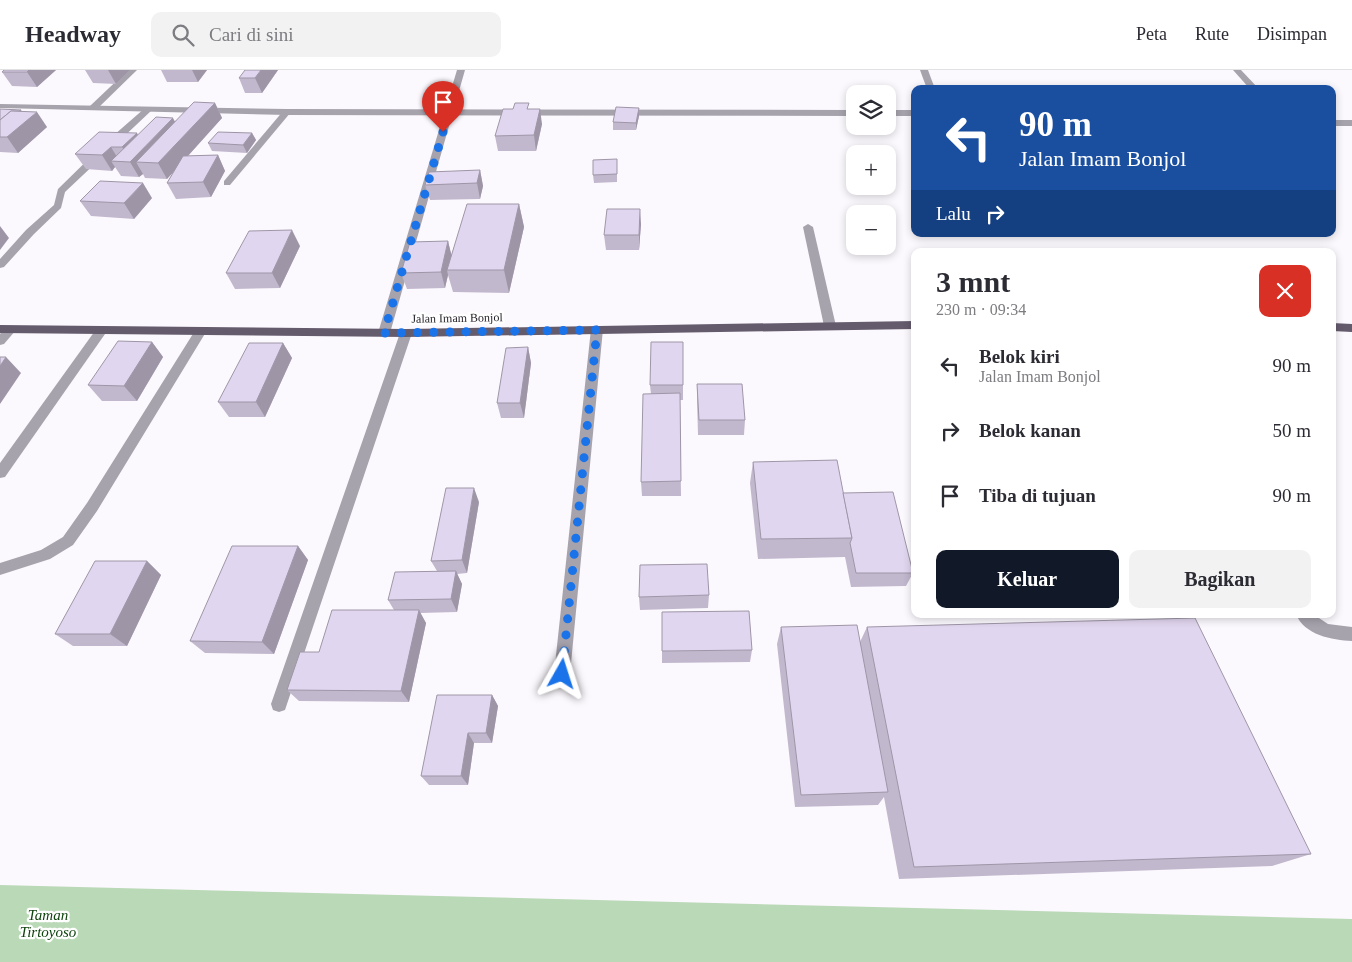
<!DOCTYPE html>
<html lang="id">
<head>
<meta charset="utf-8">
<style>
  body { margin:0; font-family:"Times New Roman",serif; background:#f2f2f3; color:#2b2b33; height:100vh; display:flex; flex-direction:column; font-size:19px; white-space:nowrap }
  * { box-sizing:border-box; margin:0 }
  p { font-size:16px; color:#7c7c81 }
  .icon { flex:none; width:28px; height:28px; fill:none; stroke:currentColor; stroke-width:2; stroke-linecap:round; stroke-linejoin:round }
  .map { position:relative; flex:1; overflow:hidden }
  .details { position:absolute; left:911px; top:178px; width:425px; height:370px; display:flex; flex-direction:column; background:#fff; border-radius:10px; box-shadow:0 2px 8px #0003 }
  .details>* { flex:none }
  .guide { position:absolute; left:911px; top:15px; width:425px; height:152px; border-radius:10px; box-shadow:0 2px 8px #0003; background:#1a4fa0; color:#fff; overflow:hidden }
  .fabs { position:absolute; left:846px; top:15px; display:grid; gap:10px }
  .fabs a { display:grid; place-items:center; width:50px; height:50px; border-radius:10px; background:#fff; box-shadow:0 2px 8px #0003; font-size:25px }
  .pin { position:absolute; display:grid; place-items:center; width:42px; height:42px; color:#fff; margin:-51px -21px; border-radius:50% 50% 50% 0; rotate:-45deg; box-shadow:0 0 5px #0007 }
  .pin .icon { rotate:45deg }
  .me { position:absolute; width:55px; margin:-28px; rotate:6deg; stroke-linejoin:round; filter:drop-shadow(0 0 4px #0008) }
  .turn { display:flex; align-items:center; gap:18px; height:105px; padding:0 25px; font-size:22px }
  .turn .icon { width:65px; height:65px; stroke-width:2.5 }
  .turn b { display:block; font-size:35px; line-height:42px }
  .then { display:flex; align-items:center; height:48px; padding:0 25px; background:#0003; gap:10px; font-size:19px }
  .round { display:grid; place-items:center; flex:none; width:52px; height:52px; border-radius:10px; background:#f2f2f3 }
  .head { display:flex; align-items:center; justify-content:space-between; height:85px; padding:0 25px }
  h1 { font-size:30px; font-weight:600; line-height:38px }
  .primary-button { display:flex; gap:10px; margin-top:auto; padding:10px 25px }
  .primary-button a { flex:1; height:58px; border-radius:10px; background:#111827; color:#fff; font-size:20px; font-weight:600; line-height:58px; text-align:center }
  .primary-button a+a { background:#f2f2f3; color:#2b2b33 }
  ul { padding:0; list-style:none }
  li { display:flex; align-items:center; gap:15px; height:65px; padding:0 25px }
  li div { flex:1 }
  li b { display:block; font-size:19px }
  li em { font-style:normal }
  header { display:flex; align-items:center; gap:30px; box-sizing:border-box; height:70px; padding:0 25px; background:#fff; border-bottom:1px solid #e1e1e2 }
  header strong { font-size:24px }
  nav { display:flex; gap:28px; margin-inline-start:auto; font-size:18px }
  .search { width:350px; height:45px; background:#f2f2f3; display:flex; align-items:center; gap:12px; box-sizing:border-box; padding:0 18px; border-radius:10px; color:#7c7c81; font-size:19px }
  .map>svg:first-child { display:block }
  .green { fill:#bad9b7 }
  .lines { fill:none; stroke-linecap:round; stroke-linejoin:round }
  .service { fill:#a7a3ad; fill-rule:evenodd }
  .minor { fill:#a7a3ad; fill-rule:evenodd }
  .tertiary { fill:#a7a3ad; fill-rule:evenodd }
  .primary { fill:#645b6d; fill-rule:evenodd }
  .wall { fill:#c2b8ce }
  .shaded-wall { fill:#9e96a7 }
  .building { fill:#e1d6ef; stroke:#9e96a7 }
  .route { stroke:#1a73e8; stroke-width:9; stroke-dasharray:0 16.2 }
  .labels { text-anchor:middle; dominant-baseline:central; stroke-width:4.5; stroke-linejoin:round; paint-order:stroke }
  .street-label { font-size:12px; fill:#221e27; stroke:#fff }
  .near-park-label { font-size:15px; font-style:italic; fill:#0f430e; stroke:#fff }
</style>
</head>
<body>
<header>
<strong>Headway</strong>
<div class="search"><svg class="icon" aria-label="search" viewBox="0 0 24 24"><circle cx="10" cy="10" r="6"/><path d="M15 15l6 6"/></svg>Cari di sini</div>
<nav><a>Peta</a><a>Rute</a><a>Disimpan</a></nav>
</header>
<div class="map">
<svg width="1352" height="892" viewBox="0 0 1352 892">
  <rect width="100%" height="100%" fill="#fcf9fe"/>
  <path class="green" d="M0 815 1352 849V892H0Z"/>
  <g class="lines">
    <g class="service">
      <path d="M920 0H928L935 19H927Z"/>
      <path d="M101 257 105 258 107 261 105 264 5 407 0 408V393L97 258Z"/>
    </g>
    <g class="minor">
      <path d="M128 0H137L96 40H90V36Z"/>
      <path d="M457 0H465L390 263 384 267 380 266 378 263Z"/>
      <path d="M1233 0H1241L1259 19H1250Z"/>
      <path d="M145 38 152 40 65 122 61 138 34 164 4 197 0 198V189L26 160 54 135 58 119 106 72Z"/>
      <path d="M284 40 291 42 230 115H224V111Z"/>
      <path d="M808 154 813 157 836 256 830 260 824 256 803 157Z"/>
      <path d="M597 255 603 259 570 604 568 609 562 611 556 609 554 604 591 259Z"/>
      <path d="M10 256 16 260 4 274 0 275V264L6 257Z"/>
      <path d="M200 258 206 262 97 441 73 475 50 489 0 505V493L41 480 63 467 87 433 196 259Z"/>
      <path d="M406 259 412 263 287 634 285 640 279 642 273 640 271 634 400 263Z"/>
      <path d="M1296 544H1313L1328 554 1352 557V571C1332 570 1304 565 1296 544Z"/>
    </g>
    <g class="tertiary">
      <path d="M0 34 287 39 855 40V46L287 45 0 38Z"/>
      <rect x="888" y="40" width="27" height="6"/>
      <rect x="1332" y="50" width="20" height="6"/>
    </g>
    <g class="primary">
      <path d="M915 251V259L406 267 0 263V255L406 259Z"/>
      <path d="M1332 253 1352 254V262L1332 261Z"/>
    </g>
  </g>
  <g class="wall">
    <path d="M4 0H56L37 17 12 16 2 2Z"/>
    <path d="M85 0H130L116 14 93 13Z"/>
    <path d="M161 0H207L198 12H167Z"/>
    <path d="M278 0 262 23H245L239 8Z"/>
    <path d="M215 33 222 48 188 86 218 85 225 101 211 127 176 129 167 113 174 101 167 109 145 108 143 104 139 107 121 106 115 97 112 101 86 99 75 84 138 65 175 51Z"/>
    <path d="M639 38V46L636 60H613V52Z"/>
    <path d="M0 39 21 40 22 41 47 57 18 83 0 82Z"/>
    <path d="M529 39 542 54 536 81H498L495 66Z"/>
    <path d="M252 63 256 70 247 83 212 81 208 73Z"/>
    <path d="M617 89V112L594 113 593 105Z"/>
    <path d="M480 100 483 116 480 129 430 130 425 115Z"/>
    <path d="M152 128 134 149 91 146 80 131Z"/>
    <path d="M519 134 524 157 509 223 453 222 448 205 445 218 407 219 401 203 448 171 451 185Z"/>
    <path d="M641 154 639 180H606L604 165Z"/>
    <path d="M300 176 280 218 235 219 226 203Z"/>
    <path d="M152 272 163 287 137 331H102L88 315Z"/>
    <path d="M683 272V330H680L681 426H642L641 412 651 324 650 315Z"/>
    <path d="M283 273 292 288 265 347H229L218 332Z"/>
    <path d="M528 277 531 293 524 348H501L497 333Z"/>
    <path d="M697 314 745 350 744 365H698L697 330Z"/>
    <path d="M753 392 843 423 913 503 906 516 851 517 845 487 758 489 750 413Z"/>
    <path d="M479 432 467 503 457 504 462 514 457 542 420 543 426 553 409 632 299 631 287 620 319 582 394 540 388 530 437 501 431 491Z"/>
    <path d="M298 476 308 490 274 584 205 583 190 571Z"/>
    <path d="M147 491 161 505 127 576H73L55 564Z"/>
    <path d="M709 525 708 538 640 540 639 527Z"/>
    <path d="M781 557 860 572 867 557 1311 784 1272 796 899 809 884 727 878 735 795 737 777 574Z"/>
    <path d="M752 580 750 592 662 593V581Z"/>
    <path d="M492 625 498 636 492 673H474L468 715H429L421 706Z"/>
  </g>
  <g class="shaded-wall">
    <path d="M29 0H56L37 17 27 2Z"/>
    <path d="M108 0H130L116 14Z"/>
    <path d="M192 0H207L198 12Z"/>
    <path d="M261 0H278L262 23 255 8Z"/>
    <path d="M215 33 222 48 167 109 158 93Z"/>
    <path d="M639 38V46L636 60V53Z"/>
    <path d="M540 39 542 54 536 81 534 65Z"/>
    <path d="M37 42 47 57 18 83 7 67Z"/>
    <path d="M173 48 181 63 136 92 143 104 139 107 130 92 131 91 122 77 137 63 145 77Z"/>
    <path d="M252 63 256 70 247 83 243 75Z"/>
    <path d="M111 77 120 92 111 91 115 97 112 101 102 85Z"/>
    <path d="M218 85 225 101 211 127 203 112Z"/>
    <path d="M480 100 483 116 480 129 477 113Z"/>
    <path d="M143 113 152 128 134 149 124 133Z"/>
    <path d="M519 134 524 157 509 223 504 200Z"/>
    <path d="M640 139 641 154 639 180V165Z"/>
    <path d="M0 156 9 168 0 180Z"/>
    <path d="M292 160 300 176 280 218 272 203Z"/>
    <path d="M448 171 452 187 447 200 448 205 445 218 441 202Z"/>
    <path d="M152 272 163 287 137 331 124 316Z"/>
    <path d="M283 273 292 288 265 347 256 332Z"/>
    <path d="M528 277 531 293 524 348 520 333Z"/>
    <path d="M6 287 21 303 0 334V296Z"/>
    <path d="M474 418 479 432 467 503 462 490Z"/>
    <path d="M298 476 308 490 274 584 262 572Z"/>
    <path d="M147 491 161 505 127 576 110 564Z"/>
    <path d="M456 501 462 514 457 542 451 529Z"/>
    <path d="M419 540 426 553 409 632 401 621Z"/>
    <path d="M492 625 498 636 492 673 486 663Z"/>
    <path d="M468 663 474 673 468 715 461 706Z"/>
  </g>
  <g class="building">
    <path d="M4 0H29L27 2H2Z"/>
    <path d="M245 0H261L255 8H239Z"/>
    <path d="M194 32 215 33 158 93 136 92Z"/>
    <path d="M515 33H529L527 39H540L534 65 495 66 503 39H513Z"/>
    <path d="M616 37 639 38 636 53 613 52Z"/>
    <path d="M0 39 21 40 19 41H11L0 50Z"/>
    <path d="M11 41 37 42 7 67H0V50Z"/>
    <path d="M156 47 173 48 130 92 111 91Z"/>
    <path d="M99 62 137 63 122 77H111L102 85 75 84Z"/>
    <path d="M218 62 252 63 243 75 208 73Z"/>
    <path d="M218 85 203 112 167 113 183 86Z"/>
    <path d="M617 89V104L593 105V90Z"/>
    <path d="M480 100 477 113 425 115 429 102Z"/>
    <path d="M100 111 143 113 124 133 80 131Z"/>
    <path d="M467 134H519L504 200H447Z"/>
    <path d="M607 139H640L639 165H604Z"/>
    <path d="M292 160 272 203H226L249 161Z"/>
    <path d="M448 171 441 202 401 203 410 172Z"/>
    <path d="M118 271 152 272 124 316 88 315Z"/>
    <path d="M651 272H683V315H650Z"/>
    <path d="M249 273H283L256 332H218Z"/>
    <path d="M528 277 520 333H497L506 278Z"/>
    <path d="M0 287H6L0 296Z"/>
    <path d="M697 314H742L745 350H699Z"/>
    <path d="M680 323 681 411 641 412 643 324Z"/>
    <path d="M837 390 852 468 761 469 753 392Z"/>
    <path d="M446 418H474L462 490 431 491Z"/>
    <path d="M893 422 913 503H856L850 473 852 468 843 423Z"/>
    <path d="M232 476H298L262 572 190 571Z"/>
    <path d="M95 491H147L110 564H55Z"/>
    <path d="M707 494 709 525 639 527 640 495Z"/>
    <path d="M456 501 451 529 388 530 395 502Z"/>
    <path d="M332 540H419L401 621 287 620 300 582H319Z"/>
    <path d="M749 541 752 580 662 581V542Z"/>
    <path d="M1195 548 1311 784 914 797 867 557Z"/>
    <path d="M857 555 888 722 801 725 781 557Z"/>
    <path d="M437 625H492L486 663H468L461 706H421Z"/>
  </g>
  <g class="lines">
    <path class="route" d="M443 62 384 263 597 260 562 604"/>
  </g>
  <g class="labels">
    <g class="street-label">
      <text transform="translate(457 248) rotate(-1)">Jalan Imam Bonjol</text>
    </g>
    <g class="near-park-label">
      <text x="48" y="845">Taman<tspan x="48" dy="17">Tirtoyoso</tspan></text>
    </g>
  </g>
</svg>
<div class="fabs">
<a><svg class="icon" aria-label="layers" viewBox="0 0 24 24"><path d="M12 4l9 5-9 5-9-5zM3 14l9 5 9-5"/></svg></a>
<a>+</a>
<a>−</a>
</div>
<div class="pin" style="left:443px;top:62px;background:#d93025"><svg class="icon" aria-label="arrive" viewBox="0 0 24 24"><path d="M6 21V4h12l-3 4 3 4H6"/></svg></div>
<svg class="me" style="left:562px;top:604px" viewBox="-20 -20 40 40"><path d="M0-17L14 15 0 8-14 15z" fill="#1a73e8" stroke="#fff" stroke-width="4"/></svg>
<div class="guide">
<div class="turn"><svg class="icon" aria-label="left" viewBox="0 0 24 24"><path d="M17 20v-9H6M10 6l-5 5 5 5"/></svg><div><b>90 m</b>Jalan Imam Bonjol</div></div>
<div class="then">Lalu<svg class="icon" aria-label="right" viewBox="0 0 24 24"><path d="M7 20v-9h11M14 6l5 5-5 5"/></svg></div>
</div>
<section class="details">
<div class="head"><div><h1>3 mnt</h1><p>230 m · 09:34</p></div><a class="round" style="background:#d93025;color:#fff"><svg class="icon" aria-label="close" viewBox="0 0 24 24"><path d="M6 6l12 12M18 6L6 18"/></svg></a></div>
<ul>
<li><svg class="icon" aria-label="left" viewBox="0 0 24 24"><path d="M17 20v-9H6M10 6l-5 5 5 5"/></svg><div><b>Belok kiri</b><p>Jalan Imam Bonjol</p></div><em>90 m</em></li>
<li><svg class="icon" aria-label="right" viewBox="0 0 24 24"><path d="M7 20v-9h11M14 6l5 5-5 5"/></svg><div><b>Belok kanan</b></div><em>50 m</em></li>
<li><svg class="icon" aria-label="arrive" viewBox="0 0 24 24"><path d="M6 21V4h12l-3 4 3 4H6"/></svg><div><b>Tiba di tujuan</b></div><em>90 m</em></li>
</ul>
<div class="primary-button"><a>Keluar</a><a>Bagikan</a></div>
</section>
</div>
</body>
</html>
